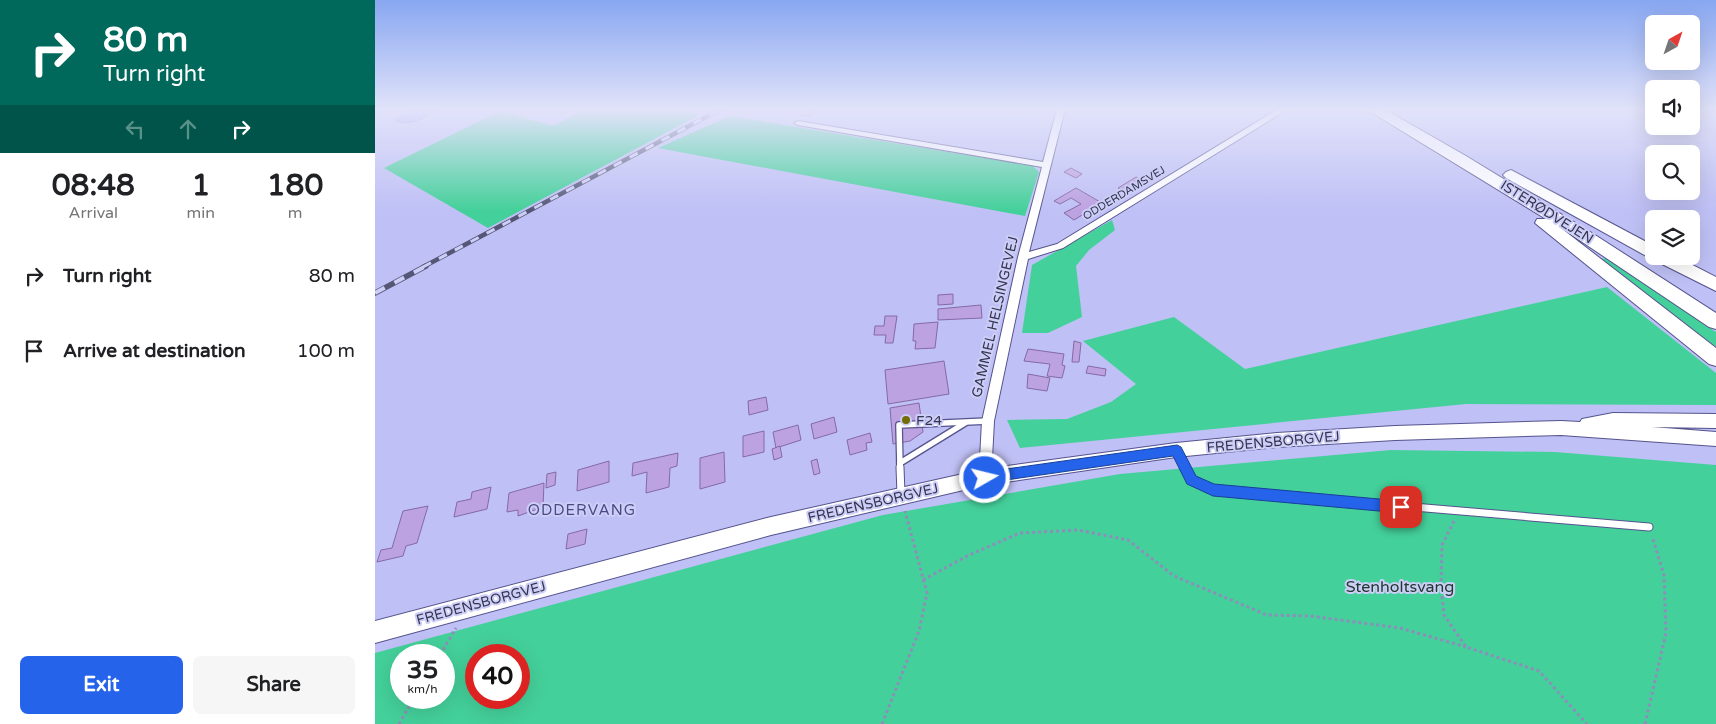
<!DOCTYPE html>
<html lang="en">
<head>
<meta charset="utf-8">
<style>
  body { margin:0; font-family:"Varela Round",sans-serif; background:#f6f6f6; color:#202124; height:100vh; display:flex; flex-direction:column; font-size:19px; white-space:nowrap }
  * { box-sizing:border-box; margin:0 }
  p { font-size:16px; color:#757577 }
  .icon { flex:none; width:28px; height:28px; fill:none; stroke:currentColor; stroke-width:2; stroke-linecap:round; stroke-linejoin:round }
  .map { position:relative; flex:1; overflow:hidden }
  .drawer { display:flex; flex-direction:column; background:#fff; width:375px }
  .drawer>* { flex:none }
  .guide { background:#00695c; color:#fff; overflow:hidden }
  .needle { width:32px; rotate:40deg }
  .fabs { position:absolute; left:1270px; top:15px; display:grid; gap:10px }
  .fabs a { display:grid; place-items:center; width:55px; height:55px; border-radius:8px; background:#fff; box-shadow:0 5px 20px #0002; font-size:25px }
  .speed { position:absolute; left:15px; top:644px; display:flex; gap:10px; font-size:25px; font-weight:700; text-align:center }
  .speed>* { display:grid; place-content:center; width:65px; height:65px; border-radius:50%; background:#fff; box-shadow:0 5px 20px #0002; line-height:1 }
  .speed small { font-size:12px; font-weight:400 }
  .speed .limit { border:8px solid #d22; background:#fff; color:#111 }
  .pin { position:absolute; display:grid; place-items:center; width:42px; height:42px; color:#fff; margin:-21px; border-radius:10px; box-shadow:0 2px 8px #0006 }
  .me { position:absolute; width:55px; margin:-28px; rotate:82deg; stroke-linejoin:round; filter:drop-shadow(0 0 4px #0008) }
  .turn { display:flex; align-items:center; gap:18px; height:105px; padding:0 20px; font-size:22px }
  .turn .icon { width:65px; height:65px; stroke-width:2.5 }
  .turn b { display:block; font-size:35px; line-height:42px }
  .lanes { display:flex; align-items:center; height:48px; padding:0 20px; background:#0003; justify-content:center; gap:25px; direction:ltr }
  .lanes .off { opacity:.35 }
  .eta { display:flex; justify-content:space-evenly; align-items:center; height:85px; text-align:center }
  .eta b { font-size:30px; font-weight:700; line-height:35px }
  .action { display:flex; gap:10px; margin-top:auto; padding:10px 20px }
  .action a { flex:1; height:58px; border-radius:8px; background:#2563eb; color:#fff; font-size:20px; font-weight:700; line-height:58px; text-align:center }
  .action a+a { background:#f6f6f6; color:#202124 }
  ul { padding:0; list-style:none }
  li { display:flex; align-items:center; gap:15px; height:75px; padding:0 20px }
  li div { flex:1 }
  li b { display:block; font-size:19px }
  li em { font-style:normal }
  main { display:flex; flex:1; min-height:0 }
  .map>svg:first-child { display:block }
  .green { fill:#44d09a; fill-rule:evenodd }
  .water { fill:#9894ff; stroke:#7a77ca }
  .building { fill:#bda2e1; stroke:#846aa5 }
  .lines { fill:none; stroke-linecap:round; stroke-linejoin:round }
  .lane-far1-casing { stroke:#55538d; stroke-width:8 }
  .lane-casing { stroke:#55538d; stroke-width:9 }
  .street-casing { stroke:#55538d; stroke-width:2 }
  .secondary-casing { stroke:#55538d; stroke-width:2 }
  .highway-casing { stroke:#55538d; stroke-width:2 }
  .path-far1 { stroke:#8e8eba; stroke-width:2; stroke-dasharray:2 2; stroke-linecap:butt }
  .path { stroke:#8e8eba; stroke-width:3; stroke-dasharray:3 3; stroke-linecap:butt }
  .lane-far1 { stroke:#fff; stroke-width:5.5 }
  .lane { stroke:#fff; stroke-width:7 }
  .street { fill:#fff; fill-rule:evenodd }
  .secondary { fill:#fff; fill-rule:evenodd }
  .highway { fill:#fff; fill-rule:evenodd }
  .rail-far1-casing { stroke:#565677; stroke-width:4.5 }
  .rail-casing { stroke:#565677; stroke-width:5.5 }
  .rail-far1 { stroke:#cdcef7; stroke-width:3; stroke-dasharray:9; stroke-linecap:butt }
  .rail { stroke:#cdcef7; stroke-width:4; stroke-dasharray:11; stroke-linecap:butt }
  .route { fill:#2563eb; stroke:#184099 }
  .poi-dot { fill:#756c07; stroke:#cdcef7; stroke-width:2 }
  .labels { text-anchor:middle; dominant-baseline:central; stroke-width:4; stroke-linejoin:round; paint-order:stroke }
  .far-street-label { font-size:11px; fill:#34334e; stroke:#cdcef7 }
  .street-label { font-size:14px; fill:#34334e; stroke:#cdcef7 }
  .poi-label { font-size:14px; fill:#34334e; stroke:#cdcef7; text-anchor:start }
  .neighbourhood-label { font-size:15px; letter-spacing:1px; fill:#4b4983; stroke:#cdcef7 }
  .near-park-label { font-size:16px; fill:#20392d; stroke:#cdcef7 }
</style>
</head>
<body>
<main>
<section class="drawer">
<div class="guide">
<div class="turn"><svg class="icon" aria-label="right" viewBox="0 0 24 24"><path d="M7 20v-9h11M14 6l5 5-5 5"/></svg><div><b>80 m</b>Turn right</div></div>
<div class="lanes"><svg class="icon off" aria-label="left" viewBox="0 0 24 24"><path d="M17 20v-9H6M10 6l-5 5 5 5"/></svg><svg class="icon off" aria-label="ahead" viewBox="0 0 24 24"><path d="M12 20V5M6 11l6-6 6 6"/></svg><svg class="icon" aria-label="right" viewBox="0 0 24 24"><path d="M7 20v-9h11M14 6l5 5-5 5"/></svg></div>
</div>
<div class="eta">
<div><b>08:48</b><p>Arrival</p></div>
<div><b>1</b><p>min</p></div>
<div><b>180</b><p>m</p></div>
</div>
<ul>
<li><svg class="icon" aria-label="right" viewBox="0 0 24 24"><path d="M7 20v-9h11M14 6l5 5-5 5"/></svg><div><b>Turn right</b></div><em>80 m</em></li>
<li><svg class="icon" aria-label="arrive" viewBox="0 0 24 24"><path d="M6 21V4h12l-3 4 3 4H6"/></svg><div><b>Arrive at destination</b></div><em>100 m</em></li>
</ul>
<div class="action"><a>Exit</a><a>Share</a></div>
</section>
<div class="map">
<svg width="1341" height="724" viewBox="0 0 1341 724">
  <rect width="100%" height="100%" fill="#bfc0f5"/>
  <g class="green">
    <path d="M211 109H292L326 114 113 228 9 168 125 111 178 126Z"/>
    <path d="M355 116 658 166 664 172 650 216 283 148Z"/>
    <path d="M737 220 740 230 714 250 701 266 707 317 673 333H647L657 265Z"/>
    <path d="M1231 258 1341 332V347L1226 259Z"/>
    <path d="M1232 287 1341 373V405L1091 404 645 448 632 420 692 419 736 402 761 384 708 341 799 317 870 369Z"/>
    <path d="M1016 450 1180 452 1341 465V724H0V653L508 515 745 474ZM26 655H69V698H26ZM101 655H144V698H101Z"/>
  </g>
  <path class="water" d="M39 109H62C54 118 31 127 20 120Z"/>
  <g class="building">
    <path d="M426 109H445L441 110 435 116 424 115 426 113H423Z"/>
    <path d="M696 168 707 174 701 178 689 172Z"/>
    <path d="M761 177 770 182 751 193 743 188Z"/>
    <path d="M701 188 727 203 699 220 689 213 706 204 696 198 685 204 679 201Z"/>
    <path d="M578 294V304L563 305V295Z"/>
    <path d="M606 305 607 318 563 320V309Z"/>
    <path d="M510 316H522L518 343H510L511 335H499L500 326H509Z"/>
    <path d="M563 322 560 348 540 349 541 341H538L539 324Z"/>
    <path d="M699 341 706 343 704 362H697Z"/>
    <path d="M653 349 689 354 687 365 690 366 687 378 672 376 675 364 649 361Z"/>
    <path d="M569 361 574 394 513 404 510 370Z"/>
    <path d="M713 366 731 369 730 376 711 373Z"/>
    <path d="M653 374 675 378 672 391 652 388Z"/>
    <path d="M391 397 393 410 374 415 373 401Z"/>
    <path d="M544 403 548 432 535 441 518 444 515 408Z"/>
    <path d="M459 417 462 432 439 439 436 424Z"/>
    <path d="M423 425 426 440 401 448 398 432Z"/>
    <path d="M389 431V452L368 457V436Z"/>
    <path d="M495 433 497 442 491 443 492 450 475 455 472 440Z"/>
    <path d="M405 446 407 457 399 460 397 449Z"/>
    <path d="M349 452 350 482 325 489V458Z"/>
    <path d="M303 453 302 466 295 468 294 487 271 493 272 472 257 476 258 463Z"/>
    <path d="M442 459 445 473 439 475 436 461Z"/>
    <path d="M234 461V482L202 491 203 470Z"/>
    <path d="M181 472 180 485 171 488 172 474Z"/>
    <path d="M169 483 168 507 143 516V510L132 512 134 493Z"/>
    <path d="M116 487 112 509 79 517 82 502 96 499 97 492Z"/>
    <path d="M53 506 42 543 31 546 28 556 2 562 6 550 17 548 28 511Z"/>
    <path d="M212 529 210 544 191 549 193 534Z"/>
  </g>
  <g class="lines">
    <g class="lane-far1-casing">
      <g id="lane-far1">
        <path d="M801 450 810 468"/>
        <path d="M525 463 590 423"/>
        <path d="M525 468 524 425 613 421"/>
      </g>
    </g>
    <g class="lane-casing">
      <g id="lane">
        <path d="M525 467 526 494"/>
        <path d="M809 467 816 480 838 490 1274 527"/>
      </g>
    </g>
    <g class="street-casing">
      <path id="street" d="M682 109H690L654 252 682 244 903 109H913L688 248 653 259 619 421 616 477 615 481 610 482 605 481 604 477 607 421 643 257 667 167 423 125 419 123 423 121 668 162Z"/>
    </g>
    <g class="secondary-casing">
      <path id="secondary" d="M1238 413 1341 414V428L1277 427 1341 432V446L1186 435 1020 440 902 447 801 457 610 485 396 535 0 643V621L396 517 610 469 801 443 902 433 1020 426 1186 421 1205 422 1207 419Z"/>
    </g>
    <g class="highway-casing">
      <g id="highway">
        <path d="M991 109H1009L1091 156 1220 235 1341 313V329L1334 327 1182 225 1341 348V366L1334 364 1160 223 1162 219H1171Z"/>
        <path d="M1136 170 1279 246V256H1300L1341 277V291L1273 257 1131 178 1128 175 1131 172Z"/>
      </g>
    </g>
    <path class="path-far1" d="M306 109H330"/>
    <g class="path">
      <path d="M1079 521 1067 545 1066 586 1069 615 1091 647 1164 671 1212 724"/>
      <path d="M548 580 594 555 645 533 703 530 753 540 799 576 892 615 935 616 1025 628 1091 647"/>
      <path d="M65 655 81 628"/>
      <path d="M24 724 39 698"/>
      <path d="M507 724 544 631 552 593 530 511"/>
      <path d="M1270 724 1291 633 1289 575 1277 536"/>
    </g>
    <use href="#lane-far1" class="lane-far1"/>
    <use href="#lane" class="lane"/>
    <use href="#street" class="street"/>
    <use href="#secondary" class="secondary"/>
    <use href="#highway" class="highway"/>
    <g class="rail-far1-casing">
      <path id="rail-far1" d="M48 267 346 109"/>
    </g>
    <g class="rail-casing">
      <path id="rail" d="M0 293 51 266"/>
    </g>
    <use href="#rail-far1" class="rail-far1"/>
    <use href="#rail" class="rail"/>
  </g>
  <linearGradient id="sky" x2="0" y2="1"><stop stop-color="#88a7f1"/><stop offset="0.52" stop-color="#e2e3fa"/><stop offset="1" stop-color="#e2e3fa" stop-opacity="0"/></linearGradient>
  <rect width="1341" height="211" fill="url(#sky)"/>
  <path class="route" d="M802 445 806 447 821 476 839 484 1026 501 1031 503 1033 507 1031 511 1026 513 838 496 812 484 798 456 610 483 605 481 603 478 605 474 610 472Z"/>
  <circle class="poi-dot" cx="531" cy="420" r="5"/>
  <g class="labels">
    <g class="far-street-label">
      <text transform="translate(749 193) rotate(-31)">ODDERDAMSVEJ</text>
    </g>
    <g class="street-label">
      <text transform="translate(1172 212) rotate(32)">ISTERØDVEJEN</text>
      <text transform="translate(620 317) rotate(-77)">GAMMEL HELSINGEVEJ</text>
      <text transform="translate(898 442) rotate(-5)">FREDENSBORGVEJ</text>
      <text transform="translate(498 503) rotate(-13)">FREDENSBORGVEJ</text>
      <text transform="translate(106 603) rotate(-15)">FREDENSBORGVEJ</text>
    </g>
    <g class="poi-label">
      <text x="541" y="420">F24</text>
    </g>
    <g class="neighbourhood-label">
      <text x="207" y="510">ODDERVANG</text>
    </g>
    <g class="near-park-label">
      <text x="1025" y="587">Stenholtsvang</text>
    </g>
  </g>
</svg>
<div class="fabs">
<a><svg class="needle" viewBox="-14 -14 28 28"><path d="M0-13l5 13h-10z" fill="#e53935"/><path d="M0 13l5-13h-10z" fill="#757577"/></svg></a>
<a><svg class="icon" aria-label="sound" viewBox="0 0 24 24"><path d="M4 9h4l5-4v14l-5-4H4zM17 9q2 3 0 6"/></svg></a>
<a><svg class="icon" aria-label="search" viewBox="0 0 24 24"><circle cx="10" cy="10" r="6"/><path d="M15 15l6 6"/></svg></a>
<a><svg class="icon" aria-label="layers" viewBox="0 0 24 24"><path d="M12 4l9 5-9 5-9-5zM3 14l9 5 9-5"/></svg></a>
</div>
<div class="speed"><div>35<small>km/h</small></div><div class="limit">40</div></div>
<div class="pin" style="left:1026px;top:507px;background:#d93025"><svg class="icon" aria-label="arrive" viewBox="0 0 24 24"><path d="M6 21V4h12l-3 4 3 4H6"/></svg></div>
<svg class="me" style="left:610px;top:478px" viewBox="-20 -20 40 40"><circle r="17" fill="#2563eb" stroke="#fff" stroke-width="3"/><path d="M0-11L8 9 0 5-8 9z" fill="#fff"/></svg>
</div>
</main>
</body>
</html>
